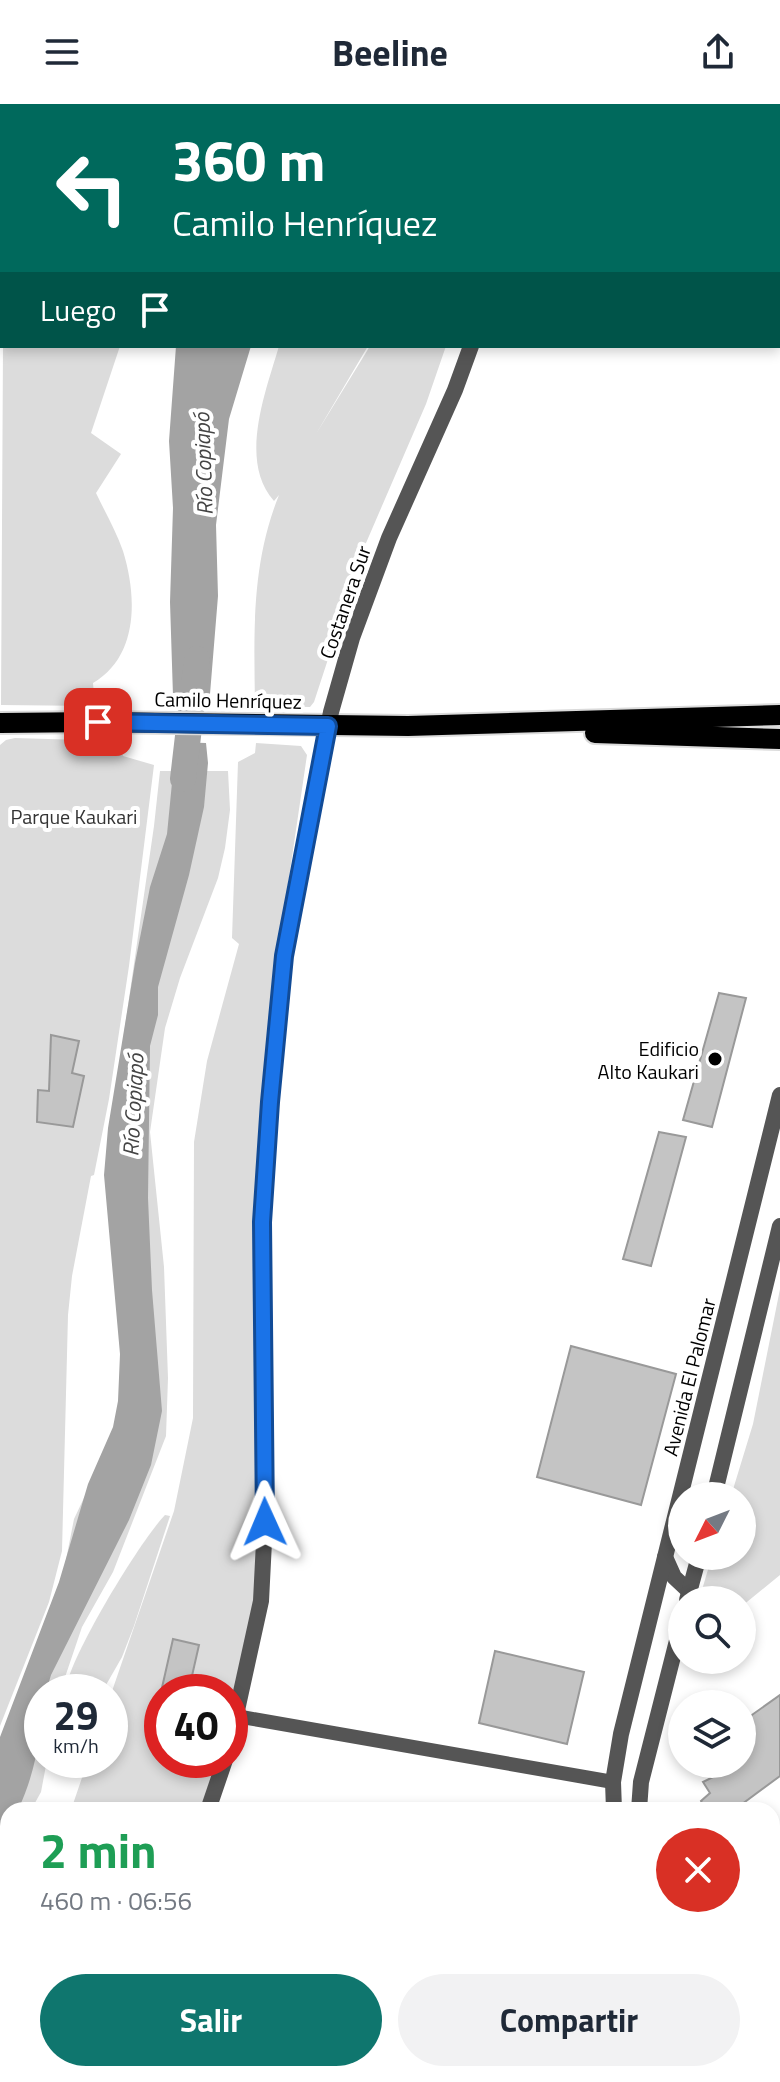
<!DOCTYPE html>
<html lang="es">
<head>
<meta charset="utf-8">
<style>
  body { margin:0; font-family:"Titillium Web",sans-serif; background:#f2f2f3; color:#1f2937; height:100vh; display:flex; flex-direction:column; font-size:30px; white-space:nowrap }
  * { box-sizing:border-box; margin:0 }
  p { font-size:26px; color:#747a83 }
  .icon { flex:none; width:44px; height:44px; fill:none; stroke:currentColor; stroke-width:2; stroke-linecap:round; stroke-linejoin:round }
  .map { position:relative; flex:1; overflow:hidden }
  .side { position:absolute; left:0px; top:1698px; width:780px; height:280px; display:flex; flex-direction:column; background:#fff; border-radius:24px 24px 0 0; box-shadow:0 4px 12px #0003 }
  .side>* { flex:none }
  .guide { position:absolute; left:0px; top:0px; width:780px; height:244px; box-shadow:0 4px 12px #0003; background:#00695c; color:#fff; overflow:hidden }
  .needle { width:52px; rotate:228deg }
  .fabs { position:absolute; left:668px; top:1378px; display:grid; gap:16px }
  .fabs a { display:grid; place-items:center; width:88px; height:88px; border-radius:50%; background:#fff; box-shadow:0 4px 12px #0003; font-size:40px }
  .speed { position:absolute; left:24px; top:1570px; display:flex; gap:16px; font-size:40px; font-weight:700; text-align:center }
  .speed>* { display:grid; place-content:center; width:104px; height:104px; border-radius:50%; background:#fff; box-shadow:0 4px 12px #0003; line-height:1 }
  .speed small { font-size:20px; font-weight:400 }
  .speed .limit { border:12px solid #d22; background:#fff; color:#111 }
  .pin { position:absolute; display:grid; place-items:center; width:68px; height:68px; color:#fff; margin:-34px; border-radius:16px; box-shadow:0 4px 12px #0006 }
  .me { position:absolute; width:88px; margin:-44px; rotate:359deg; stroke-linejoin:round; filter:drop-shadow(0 0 6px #0008) }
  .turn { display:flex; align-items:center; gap:28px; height:168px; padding:0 40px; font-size:36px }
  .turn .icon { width:104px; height:104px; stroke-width:2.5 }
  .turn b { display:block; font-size:56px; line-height:68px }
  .then { display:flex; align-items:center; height:76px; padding:0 40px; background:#0003; gap:16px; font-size:30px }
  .round { display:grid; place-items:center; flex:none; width:84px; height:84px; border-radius:42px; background:#f2f2f3 }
  .summary { display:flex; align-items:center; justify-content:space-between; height:136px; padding:0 40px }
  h1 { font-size:48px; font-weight:700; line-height:60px; color:#1e9e55 }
  .button { display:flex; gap:16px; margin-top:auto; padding:16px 40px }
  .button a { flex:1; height:92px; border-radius:48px; background:#0f766e; color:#fff; font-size:32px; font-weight:700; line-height:92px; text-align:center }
  .button a+a { background:#f2f2f3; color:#1f2937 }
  header { display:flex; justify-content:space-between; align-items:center; height:104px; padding:0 40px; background:#fff; font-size:36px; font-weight:700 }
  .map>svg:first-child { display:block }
  .green { fill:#dcdcdc }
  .water { fill:#a3a3a3 }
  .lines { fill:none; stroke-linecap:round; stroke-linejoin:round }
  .river { stroke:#a3a3a3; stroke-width:26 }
  .building { fill:#c4c4c4; stroke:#999; stroke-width:2 }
  .primary-casing { stroke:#dbdbdb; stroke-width:24 }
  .trunk-casing { stroke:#dbdbdb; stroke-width:26 }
  .minor { stroke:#555; stroke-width:14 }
  .tertiary { stroke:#555; stroke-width:16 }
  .primary { stroke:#000; stroke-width:20 }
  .trunk { stroke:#000; stroke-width:22 }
  .route-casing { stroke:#114b97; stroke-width:20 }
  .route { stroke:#1a73e8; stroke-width:14 }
  .poi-dot { fill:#000; stroke:#fff; stroke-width:3 }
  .labels { text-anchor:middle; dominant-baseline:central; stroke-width:8; stroke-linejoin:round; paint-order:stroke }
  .street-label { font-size:20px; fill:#000; stroke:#fff }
  .park-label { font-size:20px; fill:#333; stroke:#fff }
  .poi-label { font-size:20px; fill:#000; stroke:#fff; text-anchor:end }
  .water-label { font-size:22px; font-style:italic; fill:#444; stroke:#fff }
</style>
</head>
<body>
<header><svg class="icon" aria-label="menu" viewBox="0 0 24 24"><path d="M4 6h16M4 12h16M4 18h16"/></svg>Beeline<svg class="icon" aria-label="share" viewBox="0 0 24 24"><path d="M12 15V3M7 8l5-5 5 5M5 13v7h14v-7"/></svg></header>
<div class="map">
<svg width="780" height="1978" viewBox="0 0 780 1978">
  <rect width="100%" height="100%" fill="#fff"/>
  <g class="green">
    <path d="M3 242H120L91 329 121 350 96 389C105 408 116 427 123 447 137 492 139 552 93 579L95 602 1 601Z"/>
    <path d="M279 242H368L316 330 370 242H446L426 300 366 439 314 598 310 603 255 602C254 528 251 461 279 391L274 397C238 357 266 287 279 242Z"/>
    <path d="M15 634 115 637 123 652 154 661 129 862 109 995 94 1071 91 1072 72 1172 68 1211 62 1447 49 1498 0 1622V641L6 636Z"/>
    <path d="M256 639 301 642 307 651 272 889 260 1038 256 1495 230 1615V1588H162V1656H217L200 1706H71L88 1656H110V1593L174 1407 193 1314 194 1038 207 957 239 840 232 834 238 658 255 649Z"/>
    <path d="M160 667H228L230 706 225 744 218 774 180 874 165 924 150 1028 164 1163 168 1274 166 1332 113 1468 82 1523 60 1588H42V1656H47L41 1688 31 1706H8V1754L3 1787 7 1893 0 1955V1636L64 1466 74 1415 115 1328 125 1246 115 991 154 722Z"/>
    <path d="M780 1185V1471L742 1502V1496H699L712 1452H742V1392H731L753 1320Z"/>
    <path d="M165 1411 170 1412 134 1522 122 1553 102 1588H65C68 1555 140 1437 165 1411Z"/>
    <path d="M65 1970H128V1978H66Z"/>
  </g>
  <g class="water">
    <path d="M176 242H251L229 315 216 421 218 492 210 590 173 592 170 498 173 404 169 337Z"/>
    <path d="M176 638 206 639 208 659 204 703 189 771 158 883V911L150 942 148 1094 152 1186 162 1307 151 1361 129 1416 51 1571 46 1588H42C42 1630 36 1667 18 1706H8V1729L0 1754V1633L59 1478 88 1380 113 1323 118 1297 120 1250 104 1071 108 1024 135 859 150 783 167 730Z"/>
  </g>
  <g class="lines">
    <path class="river" d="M183 675 197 555"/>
  </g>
  <g class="building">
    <path d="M719 889 746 894 712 1023 683 1016Z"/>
    <path d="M51 931 79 937 72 969 84 972 73 1023 37 1018 38 986 49 987Z"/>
    <path d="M659 1028 686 1033 651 1162 623 1155Z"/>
    <path d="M571 1242 676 1270 641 1401 537 1373Z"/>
    <path d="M173 1535 199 1541 189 1585 174 1581 172 1588H161Z"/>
    <path d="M495 1547 584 1568 567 1640 479 1619Z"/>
    <path d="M780 1591V1672L734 1706H706L701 1697 710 1689 703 1678 715 1672 707 1660H742V1618Z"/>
  </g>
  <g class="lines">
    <g class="primary-casing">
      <g id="primary">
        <path d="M0 619 98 618 408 622 780 611"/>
        <path d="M595 629 780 635"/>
      </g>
    </g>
    <g class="trunk-casing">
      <g id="trunk">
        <path d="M772 1902 780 1896"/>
        <path d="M772 1952 780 1946"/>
        <path d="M671 1978 681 1970"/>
        <path d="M737 1978 748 1970"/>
      </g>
    </g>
    <path class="minor" d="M236 1612 613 1678"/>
    <g class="tertiary">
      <path d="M509 2V0"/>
      <path d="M714 1392 780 1122"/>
      <path d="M665 1453 674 1473 690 1488"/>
      <path d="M687 1496 699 1452"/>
      <path d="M230 1638 261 1497 265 1418 262 1118 270 998 284 852 331 608 352 534 389 434 455 286 471 242"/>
      <path d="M208 1706 225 1656"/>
      <path d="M614 1706 613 1678 621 1630 780 991"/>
      <path d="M639 1706 641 1678 682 1517"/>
      <path d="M772 1853 780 1848"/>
      <path d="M135 1978 136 1970"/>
      <path d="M639 1978 649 1970"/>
    </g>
    <use href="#primary" class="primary"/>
    <use href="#trunk" class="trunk"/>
  </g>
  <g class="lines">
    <g class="route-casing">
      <path id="route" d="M98 618 328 622 284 852 270 998 262 1118 265 1418"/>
    </g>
    <use href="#route" class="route"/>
  </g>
  <circle class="poi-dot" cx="715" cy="955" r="8"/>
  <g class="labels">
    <g class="street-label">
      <text transform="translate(345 498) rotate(-71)">Costanera Sur</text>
      <text transform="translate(228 596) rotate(1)">Camilo Henríquez</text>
      <text transform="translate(689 1273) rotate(-76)">Avenida El Palomar</text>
    </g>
    <g class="park-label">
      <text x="74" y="712">Parque Kaukari</text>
    </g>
    <g class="poi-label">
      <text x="699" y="944">Edificio<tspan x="699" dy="23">Alto Kaukari</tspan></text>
    </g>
    <g class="water-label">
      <text transform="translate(203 360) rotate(-92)">Río Copiapó</text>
      <text transform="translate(133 1001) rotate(-87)">Río Copiapó</text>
    </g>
  </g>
</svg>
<div class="fabs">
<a><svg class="needle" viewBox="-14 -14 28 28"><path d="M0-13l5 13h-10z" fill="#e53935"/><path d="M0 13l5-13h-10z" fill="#747a83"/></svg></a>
<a><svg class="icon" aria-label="search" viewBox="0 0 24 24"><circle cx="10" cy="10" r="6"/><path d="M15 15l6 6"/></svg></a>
<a><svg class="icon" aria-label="layers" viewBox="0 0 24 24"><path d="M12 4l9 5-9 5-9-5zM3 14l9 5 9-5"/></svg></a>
</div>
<div class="speed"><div>29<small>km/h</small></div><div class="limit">40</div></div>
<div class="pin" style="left:98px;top:618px;background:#d93025"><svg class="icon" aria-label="arrive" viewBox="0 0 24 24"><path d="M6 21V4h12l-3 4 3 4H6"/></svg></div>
<svg class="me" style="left:265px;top:1418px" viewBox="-20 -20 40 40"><path d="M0-17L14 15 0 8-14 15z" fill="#1a73e8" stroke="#fff" stroke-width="4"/></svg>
<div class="guide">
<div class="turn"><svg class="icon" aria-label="left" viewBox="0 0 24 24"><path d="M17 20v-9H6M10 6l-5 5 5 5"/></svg><div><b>360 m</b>Camilo Henríquez</div></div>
<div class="then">Luego<svg class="icon" aria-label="arrive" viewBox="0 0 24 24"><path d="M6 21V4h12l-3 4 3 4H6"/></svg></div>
</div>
<section class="side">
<div class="summary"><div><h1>2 min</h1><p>460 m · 06:56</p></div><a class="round" style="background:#d93025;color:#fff"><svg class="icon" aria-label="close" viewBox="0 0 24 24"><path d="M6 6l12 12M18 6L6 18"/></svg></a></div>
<div class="button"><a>Salir</a><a>Compartir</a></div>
</section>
</div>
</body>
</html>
